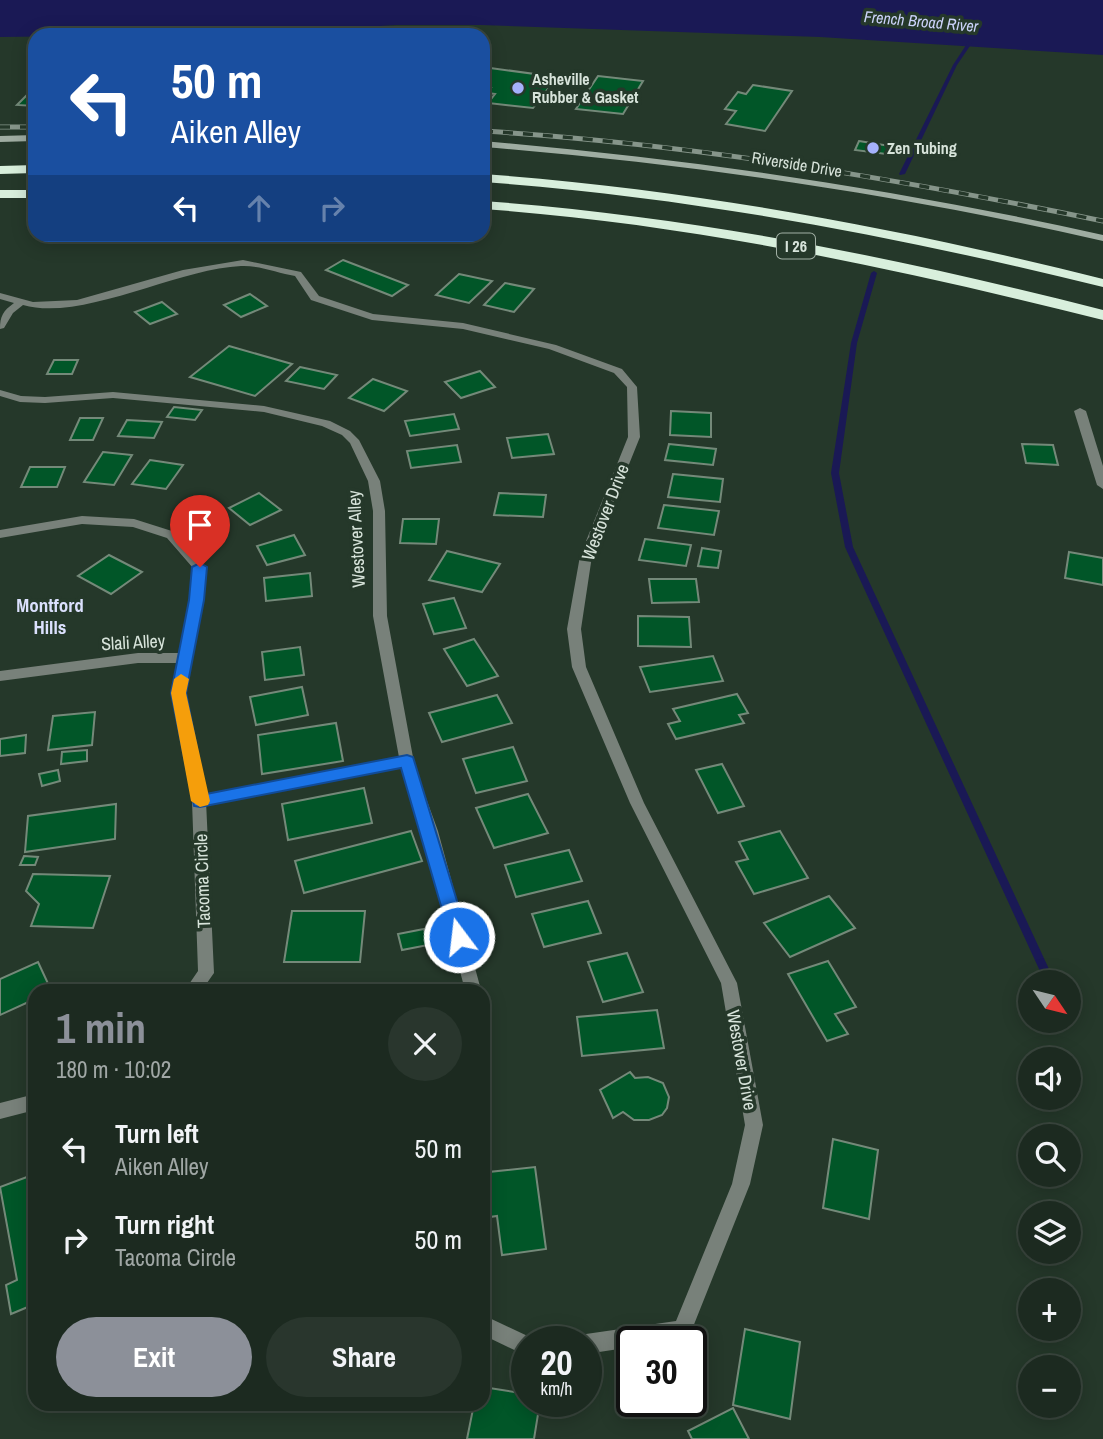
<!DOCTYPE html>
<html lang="en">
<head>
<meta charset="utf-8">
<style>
  body { margin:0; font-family:"Archivo Narrow",sans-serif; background:#29362d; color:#f1f3f6; height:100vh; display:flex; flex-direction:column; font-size:26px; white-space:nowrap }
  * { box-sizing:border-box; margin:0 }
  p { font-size:23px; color:#a0a7a5 }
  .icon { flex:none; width:38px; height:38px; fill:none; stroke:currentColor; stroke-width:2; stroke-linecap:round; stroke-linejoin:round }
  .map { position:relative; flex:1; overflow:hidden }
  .details { position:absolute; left:28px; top:984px; width:462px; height:427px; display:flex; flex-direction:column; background:#1c2a20; border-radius:21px; box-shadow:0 4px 18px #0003,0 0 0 2px #3a463e }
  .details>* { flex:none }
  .guide { position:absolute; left:28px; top:28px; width:462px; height:214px; border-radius:21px; box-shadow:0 4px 18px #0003,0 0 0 2px #3a463e; background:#1a4fa0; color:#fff; overflow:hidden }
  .needle { width:46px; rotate:125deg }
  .controls { position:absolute; left:1018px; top:970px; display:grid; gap:14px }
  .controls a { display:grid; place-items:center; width:63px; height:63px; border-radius:50%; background:#1c2a20; box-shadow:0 4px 18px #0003,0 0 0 2px #3a463e; font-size:35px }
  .speed { position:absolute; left:511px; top:1326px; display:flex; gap:14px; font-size:35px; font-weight:700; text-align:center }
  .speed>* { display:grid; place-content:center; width:91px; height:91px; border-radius:50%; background:#1c2a20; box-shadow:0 4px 18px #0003,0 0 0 2px #3a463e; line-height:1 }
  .speed small { font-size:18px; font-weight:400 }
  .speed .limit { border:4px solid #111; border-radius:10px; background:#fff; color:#111 }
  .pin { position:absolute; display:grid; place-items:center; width:60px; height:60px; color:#fff; margin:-72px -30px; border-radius:50% 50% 50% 0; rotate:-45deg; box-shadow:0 0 7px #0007 }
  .pin .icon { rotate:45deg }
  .me { position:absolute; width:77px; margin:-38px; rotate:345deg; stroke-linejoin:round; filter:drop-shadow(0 0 5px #0008) }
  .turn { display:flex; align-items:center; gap:24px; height:147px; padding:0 28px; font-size:32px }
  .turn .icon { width:91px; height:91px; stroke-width:2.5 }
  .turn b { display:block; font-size:49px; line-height:60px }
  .lanes { display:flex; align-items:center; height:66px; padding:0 28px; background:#0003; justify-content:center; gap:35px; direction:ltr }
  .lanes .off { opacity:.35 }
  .round { display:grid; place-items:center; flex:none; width:74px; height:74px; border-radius:37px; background:#29362d }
  .headline { display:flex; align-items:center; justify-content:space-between; height:119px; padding:0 28px }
  h1 { font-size:42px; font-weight:700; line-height:52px; color:#8c9099 }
  .cta { display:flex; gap:14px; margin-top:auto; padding:14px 28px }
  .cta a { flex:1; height:80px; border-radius:42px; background:#8c9099; color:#fff; font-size:28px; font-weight:700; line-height:80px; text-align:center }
  .cta a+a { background:#29362d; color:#f1f3f6 }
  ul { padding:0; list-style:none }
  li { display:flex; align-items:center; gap:21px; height:91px; padding:0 28px }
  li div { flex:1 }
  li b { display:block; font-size:26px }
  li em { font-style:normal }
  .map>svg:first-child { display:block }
  .water { fill:#1a1955 }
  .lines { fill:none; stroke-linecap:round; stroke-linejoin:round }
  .stream { fill:#1a1955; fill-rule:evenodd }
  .building { fill:#015628; stroke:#748979; stroke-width:2 }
  .lane { fill:#78817a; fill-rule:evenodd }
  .street { fill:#78817a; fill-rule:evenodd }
  .secondary { fill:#9fada2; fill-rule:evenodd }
  .highway { fill:#d8efdc; fill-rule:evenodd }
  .rail-casing { stroke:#86958a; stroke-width:5 }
  .rail { stroke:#25382a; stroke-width:3.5; stroke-dasharray:10; stroke-linecap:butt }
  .route { fill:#1a73e8; stroke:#114b97; stroke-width:2 }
  .slow { fill:#f59e0b }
  .poi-dot { fill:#a5b1fc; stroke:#25382a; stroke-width:2.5 }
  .labels { text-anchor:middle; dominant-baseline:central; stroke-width:7; stroke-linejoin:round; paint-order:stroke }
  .far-water-label { font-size:16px; font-style:italic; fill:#ccd3fa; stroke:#25382a }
  .far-poi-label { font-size:16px; font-weight:bold; fill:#d7e3da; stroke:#25382a; text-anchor:start }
  .far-street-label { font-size:16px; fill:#d7e3da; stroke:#25382a }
  .shield { fill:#25382a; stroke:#a2b0a5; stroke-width:2 }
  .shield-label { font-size:16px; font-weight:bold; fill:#d7e3da }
  .street-label { font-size:18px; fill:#d7e3da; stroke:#25382a }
  .neighbourhood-label { font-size:19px; font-weight:bold; fill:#dbe0fd; stroke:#25382a }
</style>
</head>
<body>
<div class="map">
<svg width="1103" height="1439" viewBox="0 0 1103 1439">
  <rect width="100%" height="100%" fill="#25382a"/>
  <path class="water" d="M0 0H1103V55L820 37 481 25H396L241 34 0 37Z"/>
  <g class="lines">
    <g class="stream">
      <path d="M970 39 974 40 957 65 905 174 900 175 899 174 953 65Z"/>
      <path d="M874 271 877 273 857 343 839 473 853 547 1055 982H1045L845 547 831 473 851 343 871 273Z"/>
    </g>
  </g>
  <g class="building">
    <path d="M483 67 557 77 533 108 488 103 495 94 488 93 491 88 483 87Z"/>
    <path d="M598 76 643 81 623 114 576 109Z"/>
    <path d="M753 85 792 91 765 131 726 124 736 111 725 109 738 92 746 94Z"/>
    <path d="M35 87V106L17 105Z"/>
    <path d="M859 141 890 146 886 154 855 150Z"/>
    <path d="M343 260 408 285 392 296 326 270Z"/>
    <path d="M459 274 492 281 469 303 436 295Z"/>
    <path d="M505 283 534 289 514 312 484 305Z"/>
    <path d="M250 294 267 306 241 317 224 305Z"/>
    <path d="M162 302 177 314 150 324 135 312Z"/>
    <path d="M229 346 292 364 255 396 190 377Z"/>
    <path d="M54 360H78L72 374H47Z"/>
    <path d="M300 367 337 375 324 389 286 381Z"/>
    <path d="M480 371 495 387 461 398 445 382Z"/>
    <path d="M373 379 407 391 384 411 349 398Z"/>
    <path d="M174 407 202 410 195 420 167 417Z"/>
    <path d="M671 411 711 413V437L670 435Z"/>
    <path d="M454 414 459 429 410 436 405 421Z"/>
    <path d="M80 418H103L93 440H70Z"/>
    <path d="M127 420 162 422 154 438 118 436Z"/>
    <path d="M548 434 554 454 512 458 507 438Z"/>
    <path d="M669 444 716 449 713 465 665 460Z"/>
    <path d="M1022 444 1053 445 1058 465 1026 463Z"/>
    <path d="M457 445 461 462 411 468 407 451Z"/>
    <path d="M103 452 132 455 114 485 84 482Z"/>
    <path d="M150 460 183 465 166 489 132 484Z"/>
    <path d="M30 467H65L57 487H21Z"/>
    <path d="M673 474 723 479 720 502 668 497Z"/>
    <path d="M259 493 281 510 250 525 229 508Z"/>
    <path d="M499 493 546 495 543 517 494 515Z"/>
    <path d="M664 505 719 511 714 535 658 528Z"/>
    <path d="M403 519H439L436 544 400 543Z"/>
    <path d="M294 535 305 555 267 565 257 546Z"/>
    <path d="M645 539 691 545 686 566 639 560Z"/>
    <path d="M702 548 721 551 718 568 698 566Z"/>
    <path d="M447 551 500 564 482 592 429 580Z"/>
    <path d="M1069 552 1103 558V585L1065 578Z"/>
    <path d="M109 555 142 572 111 594 78 576Z"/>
    <path d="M310 573 312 596 266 601 264 578Z"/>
    <path d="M649 579H696L699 602 652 603Z"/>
    <path d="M454 598 466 628 434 634 423 604Z"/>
    <path d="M638 616 689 617 691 647 638 646Z"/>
    <path d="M474 639 498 676 467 686 444 649Z"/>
    <path d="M300 647 304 675 265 680 262 652Z"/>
    <path d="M713 656 723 681 650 692 640 667Z"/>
    <path d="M302 687 308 715 256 725 250 697Z"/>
    <path d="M737 694 748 713 739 715 744 723 676 739 668 724 680 721 673 709Z"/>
    <path d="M497 695 512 723 442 742 429 713Z"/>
    <path d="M95 712 92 745 48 750 53 716Z"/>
    <path d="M336 723 343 761 262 774 258 735Z"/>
    <path d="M26 735 25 753 0 756V739Z"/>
    <path d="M513 747 527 781 476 793 463 759Z"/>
    <path d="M87 750V761L61 764 62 752Z"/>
    <path d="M722 764 744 806 718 813 696 770Z"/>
    <path d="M58 770 60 781 42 786 39 774Z"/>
    <path d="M364 788 372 823 288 840 282 804Z"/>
    <path d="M528 794 548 833 494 848 476 808Z"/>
    <path d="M116 804 115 839 25 852 28 816Z"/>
    <path d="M411 831 422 861 304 893 295 861Z"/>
    <path d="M780 831 808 878 754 894 736 862 748 859 739 842Z"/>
    <path d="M569 850 582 881 516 897 505 865Z"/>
    <path d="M24 856 38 857 35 865H20Z"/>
    <path d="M33 874 110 876 93 928 31 926 39 904 26 891Z"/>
    <path d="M829 896 855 928 790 957 764 923Z"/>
    <path d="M588 901 601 933 544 947 532 914Z"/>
    <path d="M292 911H365L360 962H284Z"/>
    <path d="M424 929 428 945 402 950 398 934Z"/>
    <path d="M627 953 643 992 603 1002 588 962Z"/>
    <path d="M828 961 856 1007 835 1014 848 1034 827 1041 788 974Z"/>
    <path d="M38 962 51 990H35V999L0 1015V979Z"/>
    <path d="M307 985 345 990H305Z"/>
    <path d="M657 1010 664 1048 582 1056 577 1017Z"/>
    <path d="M630 1072 635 1078 648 1077 663 1083 669 1097 667 1108 662 1115 649 1120H634L623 1112 613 1118 600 1090Z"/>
    <path d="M833 1139 878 1150 869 1219 823 1208Z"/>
    <path d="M535 1167 546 1249 502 1255 497 1216 483 1218V1205L491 1192 489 1172Z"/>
    <path d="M35 1174V1304L11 1314 6 1285 17 1280 0 1187Z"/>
    <path d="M745 1329 800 1342 790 1419 733 1405Z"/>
    <path d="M483 1387 527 1394V1402H540L534 1439H467L474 1404H483Z"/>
    <path d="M733 1408 749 1439H692L688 1431Z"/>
  </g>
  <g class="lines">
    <path class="lane" d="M407 756 412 757 414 761 412 765 199 807 194 805 192 801 194 797 199 795Z"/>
    <g class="street">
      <path d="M243 260 301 272 319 296 373 314 463 323 556 345 622 369 637 387 640 437 592 556 581 629 586 667 644 803 737 983 763 1125 750 1184 689 1337 682 1340 632 1342V1347L586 1354V1342H577L579 1337 586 1334 676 1321 732 1184 745 1125 721 983 630 803 572 667 567 629 580 556 628 437 627 387 614 373 549 349 463 329 372 320 311 300 295 276C278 273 258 265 241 266 176 269 82 322 23 305L13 313 4 328 0 329C0 316 3 311 14 303L0 299V293L33 302 77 300 183 270Z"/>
      <path d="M0 390 21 396 45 397 113 392 264 406 330 421 350 431 359 440 380 481 385 511 387 616 415 768 438 831 481 990H465L422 831 401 768 373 616V511L368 481 350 443 342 435 322 426 264 412 113 398 45 403 20 402 0 396Z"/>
      <path d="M1080 408 1086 411 1103 466V489L1097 485 1074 411Z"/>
      <path d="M82 516 134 519 175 532 205 567 202 600 186 693 206 801 214 973 202 990H185L198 971 192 801 172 693 178 663H138L0 681V671L138 653H180L190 600 193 568 167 538 133 527 82 524 0 538V530Z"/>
      <path d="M35 1094V1110L0 1119V1103Z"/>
      <path d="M483 1315 534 1339 535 1342H527V1356L483 1335Z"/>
    </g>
    <g class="secondary">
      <path d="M35 135V141L0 142V136Z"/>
      <path d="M483 141C692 159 898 189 1103 235V241C898 194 692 164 483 147Z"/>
    </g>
    <g class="highway">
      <path d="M35 165V173L0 174V166Z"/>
      <path d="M483 174C692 189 900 228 1103 279V287C900 237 692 197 483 182Z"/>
      <rect x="0" y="190" width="35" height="8"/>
      <path d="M483 201C692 216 900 258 1103 310V320C899 269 693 224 483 209Z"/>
    </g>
    <g class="rail-casing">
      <g id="rail">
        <path d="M0 127H35"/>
        <path d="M483 131C693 144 898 179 1103 221"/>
      </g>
    </g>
    <use href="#rail" class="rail"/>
  </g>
  <path class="route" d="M200 563 207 567 204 600 186 693 206 794 407 755 413 757 468 937 465 943 459 945 452 943 450 937 401 768 200 807 194 806 171 693 189 600 192 567Z"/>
  <path class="slow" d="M181 674 189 679 186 693 210 801 208 805 200 807 191 801 171 693 174 679Z"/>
  <g class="poi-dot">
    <circle cx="518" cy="88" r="7"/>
    <circle cx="873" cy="148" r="7"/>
  </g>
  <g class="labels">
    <g class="far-water-label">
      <text transform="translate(921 21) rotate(5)">French Broad River</text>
    </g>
    <g class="far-poi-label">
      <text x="532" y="79">Asheville<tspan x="532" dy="18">Rubber &amp; Gasket</tspan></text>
      <text x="887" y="148">Zen Tubing</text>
    </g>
    <g class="far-street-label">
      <text transform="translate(797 164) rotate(9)">Riverside Drive</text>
    </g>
    <rect class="shield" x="777" y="233.5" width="38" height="25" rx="5"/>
    <g class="shield-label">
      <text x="796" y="246">I 26</text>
    </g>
    <g class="street-label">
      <text transform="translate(605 512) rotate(-69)">Westover Drive</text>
      <text transform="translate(356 539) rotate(-93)">Westover Alley</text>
      <text transform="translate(133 642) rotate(-3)">Slali Alley</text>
      <text transform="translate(202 881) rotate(-92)">Tacoma Circle</text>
      <text transform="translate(742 1060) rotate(80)">Westover Drive</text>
    </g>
    <g class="neighbourhood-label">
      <text x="50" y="605">Montford<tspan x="50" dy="22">Hills</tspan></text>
    </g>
  </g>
</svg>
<div class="controls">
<a><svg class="needle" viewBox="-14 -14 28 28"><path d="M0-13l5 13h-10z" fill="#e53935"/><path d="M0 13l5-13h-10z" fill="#a0a7a5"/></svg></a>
<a><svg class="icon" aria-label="sound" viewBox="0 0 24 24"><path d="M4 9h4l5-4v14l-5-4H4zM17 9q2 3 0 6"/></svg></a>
<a><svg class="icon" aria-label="search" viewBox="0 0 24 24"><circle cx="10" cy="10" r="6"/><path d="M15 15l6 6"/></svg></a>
<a><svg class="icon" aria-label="layers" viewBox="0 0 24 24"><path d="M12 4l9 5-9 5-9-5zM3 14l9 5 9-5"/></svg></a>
<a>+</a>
<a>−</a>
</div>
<div class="speed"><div>20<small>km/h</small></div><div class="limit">30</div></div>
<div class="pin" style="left:200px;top:567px;background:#d93025"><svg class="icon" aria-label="arrive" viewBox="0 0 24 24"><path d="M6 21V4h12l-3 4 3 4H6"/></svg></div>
<svg class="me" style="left:459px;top:937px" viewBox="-20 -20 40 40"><circle r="17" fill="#1a73e8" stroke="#fff" stroke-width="3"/><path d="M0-11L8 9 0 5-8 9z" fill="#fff"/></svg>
<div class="guide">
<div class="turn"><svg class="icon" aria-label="left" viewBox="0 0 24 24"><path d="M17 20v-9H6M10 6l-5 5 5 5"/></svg><div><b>50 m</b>Aiken Alley</div></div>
<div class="lanes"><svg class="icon" aria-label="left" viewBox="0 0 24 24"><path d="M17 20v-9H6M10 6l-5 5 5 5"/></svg><svg class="icon off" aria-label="ahead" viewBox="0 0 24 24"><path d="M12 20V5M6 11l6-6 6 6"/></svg><svg class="icon off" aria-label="right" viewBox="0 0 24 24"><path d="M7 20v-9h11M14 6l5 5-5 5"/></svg></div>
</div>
<section class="details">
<div class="headline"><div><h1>1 min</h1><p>180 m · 10:02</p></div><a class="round"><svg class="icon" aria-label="close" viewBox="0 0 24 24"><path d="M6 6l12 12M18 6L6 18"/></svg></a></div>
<ul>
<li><svg class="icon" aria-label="left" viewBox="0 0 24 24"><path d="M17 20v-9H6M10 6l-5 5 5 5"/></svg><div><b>Turn left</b><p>Aiken Alley</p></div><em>50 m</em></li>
<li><svg class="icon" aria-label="right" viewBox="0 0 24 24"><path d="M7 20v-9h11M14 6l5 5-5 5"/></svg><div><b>Turn right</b><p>Tacoma Circle</p></div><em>50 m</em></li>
</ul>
<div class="cta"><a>Exit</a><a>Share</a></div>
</section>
</div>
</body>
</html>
